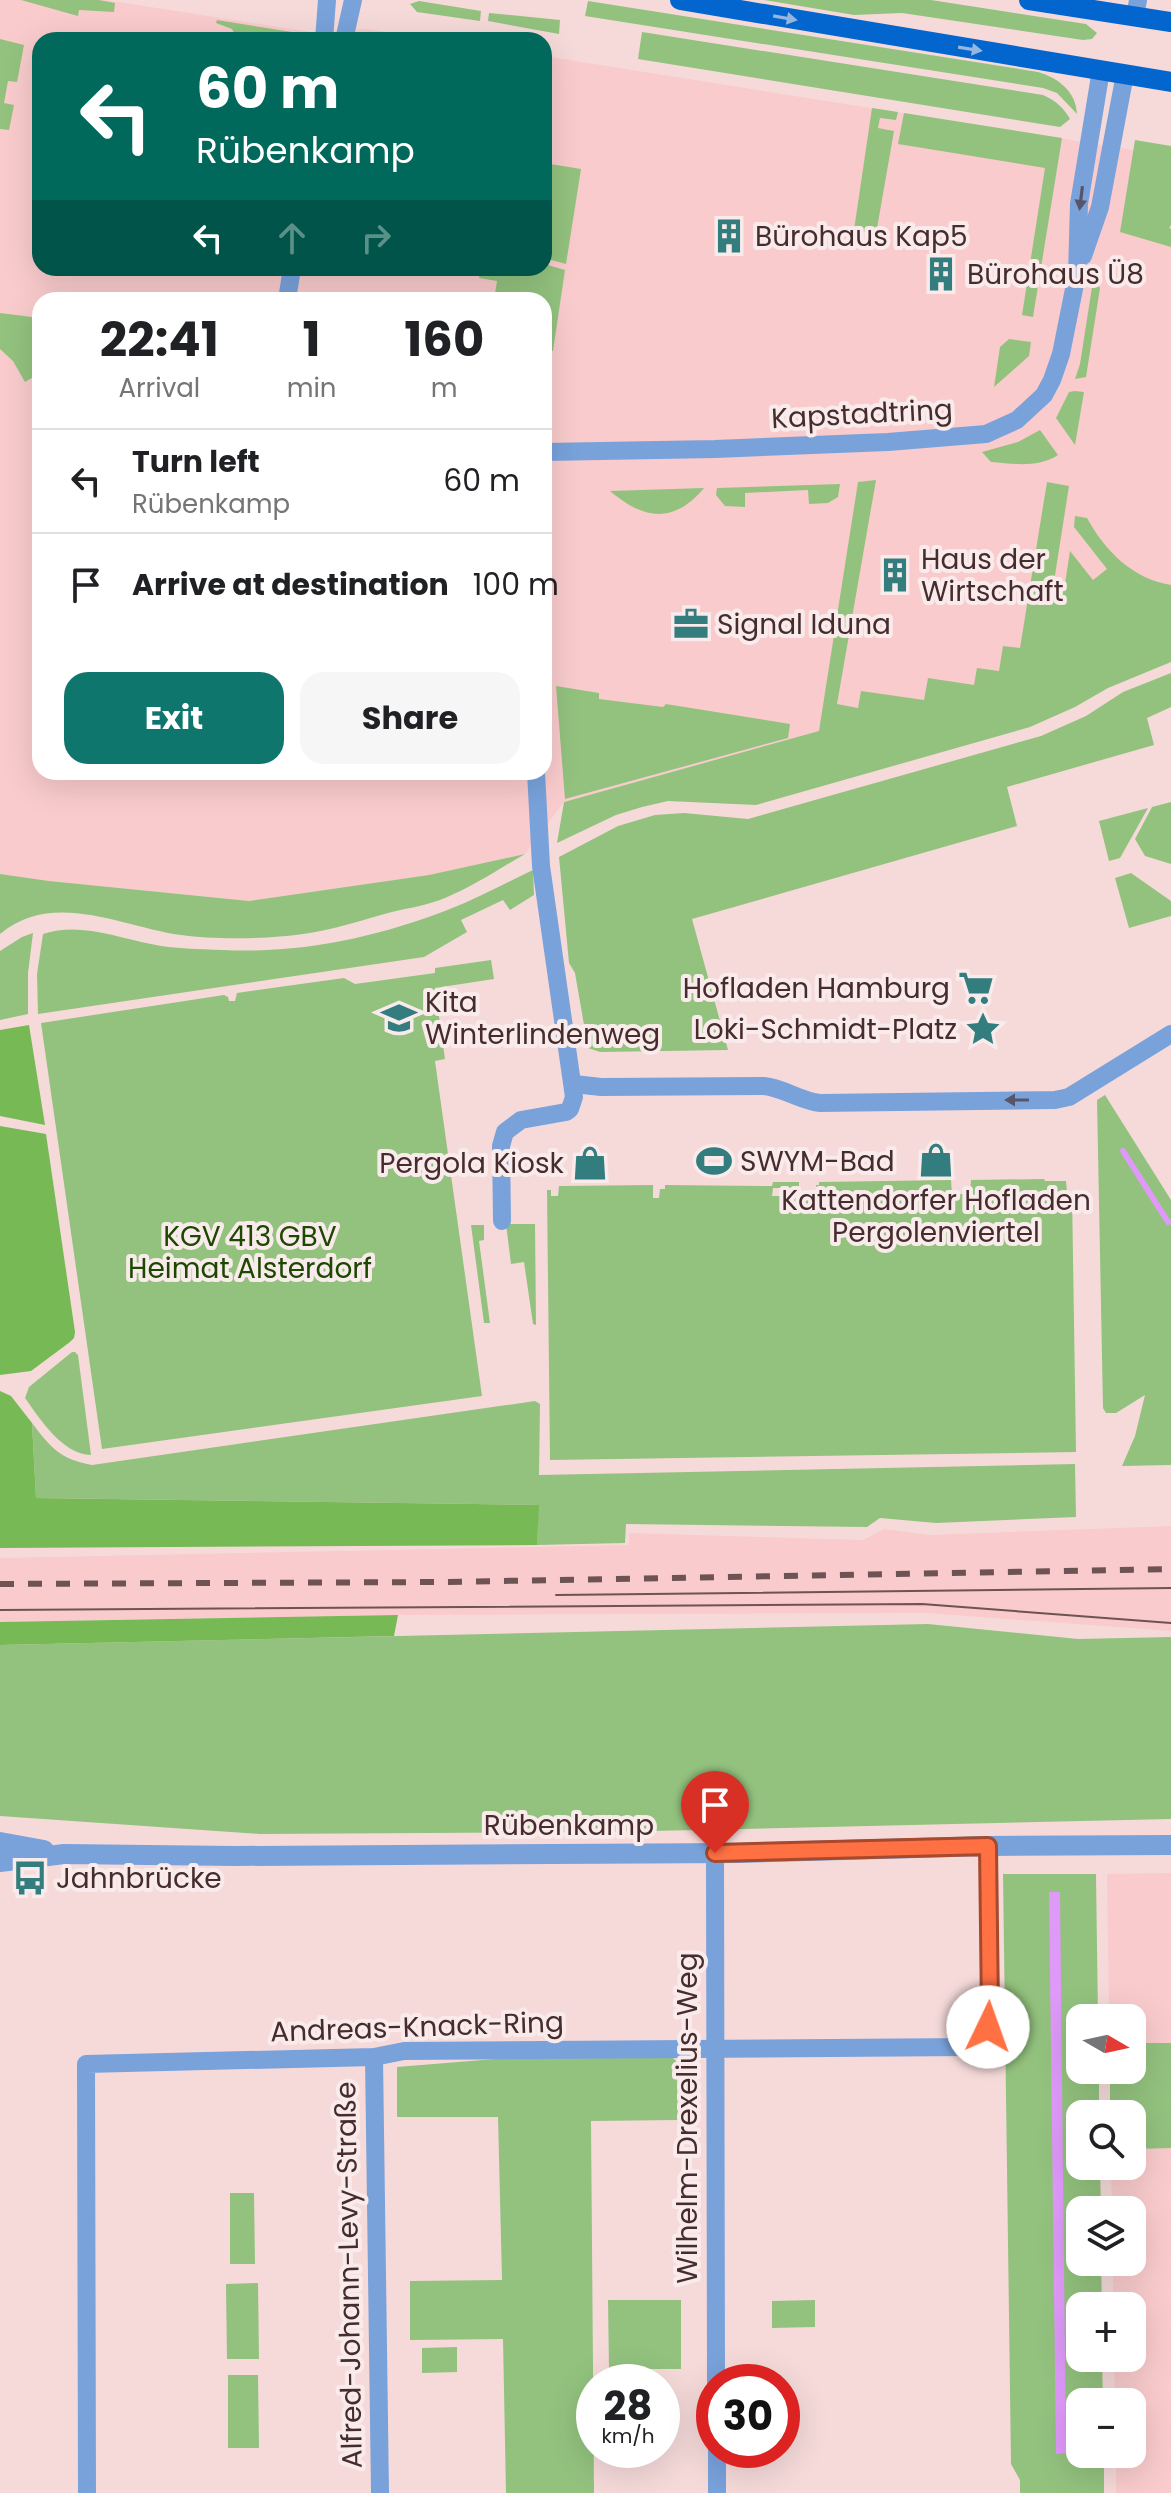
<!DOCTYPE html>
<html lang="en">
<head>
<meta charset="utf-8">
<style>
  body { margin:0; font-family:Poppins,sans-serif; background:#f6f6f6; color:#202124; height:100vh; display:flex; flex-direction:column; font-size:30px; white-space:nowrap }
  * { box-sizing:border-box; margin:0 }
  p { font-size:26px; color:#757577 }
  .icon { flex:none; width:44px; height:44px; fill:none; stroke:currentColor; stroke-width:2; stroke-linecap:round; stroke-linejoin:round }
  .map { position:relative; flex:1; overflow:hidden }
  .details { position:absolute; left:32px; top:292px; width:520px; height:488px; display:flex; flex-direction:column; background:#fff; border-radius:24px; box-shadow:0 8px 32px #0002 }
  .details>* { flex:none }
  .top-card { position:absolute; left:32px; top:32px; width:520px; height:244px; border-radius:24px; box-shadow:0 8px 32px #0002; background:#00695c; color:#fff; overflow:hidden }
  .needle { width:52px; rotate:99deg }
  .controls { position:absolute; left:1066px; top:2004px; display:grid; gap:16px }
  .controls a { display:grid; place-items:center; width:80px; height:80px; border-radius:16px; background:#fff; box-shadow:0 8px 32px #0002; font-size:40px }
  .speed { position:absolute; left:576px; top:2364px; display:flex; gap:16px; font-size:40px; font-weight:700; text-align:center }
  .speed>* { display:grid; place-content:center; width:104px; height:104px; border-radius:50%; background:#fff; box-shadow:0 8px 32px #0002; line-height:1 }
  .speed small { font-size:20px; font-weight:400 }
  .speed .limit { border:12px solid #d22; background:#fff; color:#111 }
  .pin { position:absolute; display:grid; place-items:center; width:68px; height:68px; color:#fff; margin:-82px -34px; border-radius:50% 50% 50% 0; rotate:-45deg; box-shadow:0 0 8px #0007 }
  .pin .icon { rotate:45deg }
  .me { position:absolute; width:88px; margin:-44px; rotate:3deg; stroke-linejoin:round; filter:drop-shadow(0 0 6px #0008) }
  .turn { display:flex; align-items:center; gap:28px; height:168px; padding:0 32px; font-size:36px }
  .turn .icon { width:104px; height:104px; stroke-width:2.5 }
  .turn b { display:block; font-size:56px; line-height:68px }
  .lanes { display:flex; align-items:center; height:76px; padding:0 32px; background:#0003; justify-content:center; gap:40px; direction:ltr }
  .lanes .off { opacity:.35 }
  .eta { display:flex; justify-content:space-evenly; align-items:center; height:136px; text-align:center }
  .eta b { font-size:48px; font-weight:700; line-height:56px }
  .cta { display:flex; gap:16px; margin-top:auto; padding:16px 32px }
  .cta a { flex:1; height:92px; border-radius:24px; background:#0f766e; color:#fff; font-size:32px; font-weight:700; line-height:92px; text-align:center }
  .cta a+a { background:#f6f6f6; color:#202124 }
  ul { padding:0; list-style:none }
  li { display:flex; align-items:center; gap:24px; height:104px; padding:0 32px; border-top:2px solid #e0e0e0 }
  li div { flex:1 }
  li b { display:block; font-size:30px }
  li em { font-style:normal }
  .map>svg:first-child { display:block }
  .built { fill:#f9cbcc; fill-rule:evenodd }
  .green { fill:#93c27e }
  .forest { fill:#76b955 }
  .water { fill:#df99f9 }
  .lines { fill:none; stroke-linecap:round; stroke-linejoin:round }
  .stream { stroke:#df99f9; stroke-width:6 }
  .minor { stroke:#79a2db; stroke-width:18 }
  .tertiary { stroke:#79a2db; stroke-width:20 }
  .primary { stroke:#0366ce; stroke-width:20 }
  .tram { stroke:#6d5353; stroke-width:2 }
  .rail { stroke:#6d5353; stroke-width:6; stroke-dasharray:14 14; stroke-linecap:butt }
  .oneway { fill:#97b6df }
  .oneway2 { fill:#58556a }
  .route-casing { stroke:#a6492c; stroke-width:20 }
  .route { stroke:#ff7043; stroke-width:14 }
  .labels { text-anchor:middle; dominant-baseline:central; stroke-width:8; stroke-linejoin:round; paint-order:stroke }
  .poi-label { font-size:28px; fill:#462c2d; stroke:#f9ebeb; text-anchor:start }
  .street-label { font-size:28px; fill:#462c2d; stroke:#f9ebeb }
  .park-label { font-size:28px; fill:#1d4800; stroke:#f9ebeb }
</style>
</head>
<body>
<div class="map">
<svg width="1171" height="2493" viewBox="0 0 1171 2493">
  <rect width="100%" height="100%" fill="#f6dada"/>
  <g class="built">
    <path d="M0 0H106L311 32 366 29 440 40H40V268H544V56L1171 156V607L1030 672 564 802 525 854 429 875 249 901 49 881 0 874ZM40 300H544V772H40Z"/>
    <path d="M1171 1526V1631L926 1613 398 1615 0 1622V1558L629 1545V1533L863 1540 884 1529 929 1535Z"/>
    <path d="M1171 1873V2493H1116V2454H1132V2402H1115L1114 2358H1132V2306H1113V2262H1132V2210H1112L1111 2166H1132V2114H1110V2070H1132V2018H1109L1107 1874Z"/>
  </g>
  <g class="green">
    <path d="M21 0H99L115 3 114 12 79 10 78 16Z"/>
    <path d="M764 0H931L1086 24 1097 33 1092 39 1083 40 902 13 854 15Z"/>
    <path d="M419 1 481 11 480 21 417 12 410 4Z"/>
    <path d="M588 1 1038 72C1058 78 1076 91 1077 114L1057 93 1043 88 585 16Z"/>
    <path d="M489 13 560 20 559 34 488 21Z"/>
    <path d="M217 20 298 33 297 40H238L232 29 216 23Z"/>
    <path d="M642 32 1043 95C1056 101 1063 107 1070 119L1060 127 638 59Z"/>
    <path d="M0 39 24 45 17 82 8 81 4 103 14 105 9 130 0 129Z"/>
    <path d="M872 108 898 112 896 120 880 118 878 128 894 131 876 234 854 230Z"/>
    <path d="M904 113 1062 138 1033 317 1022 315 1045 168 898 144Z"/>
    <path d="M1135 140 1171 146V225L1169 228 1171 229V247L1120 232Z"/>
    <path d="M544 163 581 169 566 264 544 258Z"/>
    <path d="M544 264 565 270 553 351 544 349V300H494L497 281 479 278 481 268H544Z"/>
    <path d="M1098 285 1100 288 1086 377 1075 379 1080 364 1092 287Z"/>
    <path d="M0 313 40 318V373L25 382 13 361 0 349Z"/>
    <path d="M1009 339 1031 342 1029 356 994 387 1000 347Z"/>
    <path d="M1075 391 1084 392 1075 445 1056 418 1069 392Z"/>
    <path d="M1040 430 1058 455C1038 468 1014 464 991 462L982 452 1018 442Z"/>
    <path d="M876 480 837 704 858 708 861 691 924 700 928 678 974 685 977 668 999 671 1003 646 1020 648 1047 482 1069 486 1053 588 1064 590 1070 551 1093 580 1107 569 1074 527 1075 516 1087 518C1105 551 1133 579 1171 585V662L1108 688 1075 707 1030 727 756 805 668 801 642 807 616 815 557 843 564 802 819 731 858 482Z"/>
    <path d="M840 484 838 497 828 503 809 504 808 490 745 493V507L725 506 716 495 717 488Z"/>
    <path d="M704 488C674 524 644 520 610 491Z"/>
    <path d="M1171 673V707L1147 718 1154 745 1007 787 1017 826 692 919 728 1050 600 1052 588 1048 575 973 569 963 559 857 618 826 655 815 684 813 748 819 1041 736 1086 716 1123 692Z"/>
    <path d="M556 686 599 693V699L663 707 666 704 790 724 788 738 565 799Z"/>
    <path d="M1171 802V864L1145 856 1135 839 1152 807Z"/>
    <path d="M1148 808 1120 858 1109 861 1099 821Z"/>
    <path d="M525 854C499 869 472 887 445 898 428 905 409 908 392 912 362 920 333 930 303 934 268 939 216 940 181 935 123 927 53 889 0 934V874L49 881 249 901 429 875Z"/>
    <path d="M533 870 534 895 510 910 503 900 461 920 467 932 424 957 38 1014 37 974 43 934C79 922 115 937 151 944 174 949 199 949 223 950 301 954 378 937 450 909 478 898 506 883 533 870Z"/>
    <path d="M1131 873 1171 901V916L1129 928 1115 878Z"/>
    <path d="M33 933 28 973V1014L0 1020V951L22 937Z"/>
    <path d="M491 960 494 979 435 988 445 1059 435 1061 482 1396 102 1449 41 1023 224 995 228 997 229 1001H235L237 993 344 978 355 984 435 973V968Z"/>
    <path d="M1105 1095 1171 1200V1465L1122 1466 1135 1436 1145 1395 1116 1413H1106L1103 1408 1097 1100Z"/>
    <path d="M1044 1179 1045 1181H1066L1067 1192H1072L1076 1452 550 1460 547 1190H551V1196H558L559 1186 653 1185V1198H659L660 1189H665V1185L772 1186 773 1182H799V1188H773L772 1196H816V1185H819V1182L951 1180 952 1194H970L971 1180Z"/>
    <path d="M506 1224H535L536 1325 533 1324 524 1262 511 1264Z"/>
    <path d="M471 1225H484V1240L479 1241 490 1323H484Z"/>
    <path d="M72 1352H75L78 1355 91 1455C62 1454 40 1419 25 1398L29 1387Z"/>
    <path d="M535 1401 540 1404 539 1475 1075 1464 1076 1517 936 1523 880 1518 867 1527 626 1524 625 1543 537 1545 538 1505 36 1498 32 1423C51 1448 60 1459 92 1465Z"/>
    <path d="M928 1624 1078 1639 1171 1637V1819L607 1832 260 1834 0 1816V1645Z"/>
    <path d="M1003 1874H1096L1098 2018H1080V2070H1099V2114H1080V2166H1100L1101 2210H1080V2262H1101L1102 2306H1080V2358H1102L1103 2402H1080V2454H1104V2493H1020V2480L1011 2464Z"/>
    <path d="M1132 2043H1171V2148L1135 2149V2156H1132V2114H1110V2070H1132Z"/>
    <path d="M520 2057 673 2058 692 2078H677L678 2120 591 2121 594 2493H506L503 2339 410 2340V2281L502 2280 498 2117H397V2067Z"/>
    <path d="M230 2193H254L255 2264H230Z"/>
    <path d="M258 2283 259 2359H227L226 2284Z"/>
    <path d="M608 2300H681V2369H609Z"/>
    <path d="M815 2300V2327L772 2328V2301Z"/>
    <path d="M457 2347V2372L422 2373V2348Z"/>
    <path d="M228 2375H258L259 2448H228Z"/>
  </g>
  <g class="forest">
    <path d="M29 1025 45 1125 0 1116V1030Z"/>
    <path d="M0 1126 46 1134 75 1332 74 1338 70 1342 31 1371 0 1375Z"/>
    <path d="M0 1391 11 1396 32 1423 36 1498 539 1505 537 1545 0 1548Z"/>
    <path d="M398 1615 394 1636 0 1645V1622Z"/>
  </g>
  <path class="water" d="M1049 1892H1060L1066 2453 1056 2454Z"/>
  <g class="lines">
    <path class="stream" d="M1123 1151 1168 1222"/>
    <g class="minor">
      <path d="M1135 17 1138 0"/>
      <path d="M324 40 327 0"/>
      <path d="M344 40 353 0"/>
      <path d="M1083 256 1100 207 1125 74"/>
      <path d="M287 300 292 268"/>
      <path d="M544 452 715 449 888 442 986 434 1017 420 1044 395 1052 380 1061 354 1077 274 1079 204 1101 70"/>
      <path d="M574 1084 601 1087 764 1086C784 1088 800 1101 820 1103L1055 1100 1069 1097 1171 1034"/>
      <path d="M502 1221 501 1146 505 1132 521 1120 566 1112 570 1109 574 1097 541 866 536 772"/>
      <path d="M715 1853 716 2382"/>
      <path d="M374 2057 380 2493"/>
      <path d="M717 2450V2493"/>
      <path d="M87 2493 86 2064 374 2057 404 2051 971 2047C985 2038 988 2029 990 2012L988 1846"/>
    </g>
    <g class="tertiary">
      <path d="M0 1842 44 1850"/>
      <path d="M0 1862 64 1854 234 1856 737 1853 988 1846 1171 1845"/>
    </g>
    <g class="primary">
      <path d="M680 0 1171 82"/>
      <path d="M1029 0 1171 22"/>
    </g>
    <g class="tram">
      <path d="M556 1595 1171 1588"/>
      <path d="M0 1610 922 1604 1171 1623"/>
    </g>
    <path class="rail" d="M0 1584 442 1582 1171 1569"/>
  </g>
  <defs><path id="oneway-solid" d="M-6-.8H1V-3.2L6.5 0L1 3.2V.8H-6Z" transform="scale(2)"/></defs>
  <g class="oneway">
    <use href="#oneway-solid" transform="translate(785 18) rotate(10)"/>
    <use href="#oneway-solid" transform="translate(970 49) rotate(9)"/>
  </g>
  <g class="oneway2">
    <use href="#oneway-solid" transform="translate(1081 198) rotate(97)"/>
    <use href="#oneway-solid" transform="translate(1017 1100) rotate(180)"/>
  </g>
  <g class="lines">
    <g class="route-casing">
      <path id="route" d="M715 1853 988 1846 990 2012 988 2027"/>
    </g>
    <use href="#route" class="route"/>
  </g>
  <defs>
    <g id="building-bare" transform="scale(2.76)"><path d="M-4-6H4V6H1V3H-1V6H-4ZM-2.5-4.3h1.7v1.8h-1.7ZM.8-4.3h1.7v1.8H.8ZM-2.5-1h1.7V.8h-1.7ZM.8-1h1.7V.8H.8Z" fill="#347d7e" stroke="#f9ebeb" stroke-width="2.5" paint-order="stroke"/></g>
    <g id="office-bare" transform="scale(2.76)"><path d="M-6-3h4V-5.5h4V-3h4V5H-6ZM-1-4.5V-3h2v-1.5ZM-6 0V1H6V0Z" fill="#347d7e" stroke="#f9ebeb" stroke-width="2.5" paint-order="stroke"/></g>
    <g id="supermarket-bare" transform="scale(2.76)"><path d="M-6-5.5h2.5l.6 2H6L4.5 2H-2.5L-4.4-4H-6ZM-1.5 3.2a1.3 1.3 0 1 0 .1 0ZM3 3.2a1.3 1.3 0 1 0 .1 0Z" fill="#347d7e" stroke="#f9ebeb" stroke-width="2.5" paint-order="stroke"/></g>
    <g id="school-bare" transform="scale(2.76)"><path d="M0-5L7-2L0 1L-7-2ZM-4 1L0 2.5L4 1V4Q0 6-4 4Z" fill="#347d7e" stroke="#f9ebeb" stroke-width="2.5" paint-order="stroke"/></g>
    <g id="sight-bare" transform="scale(2.76)"><path d="M0-6L1.8-2.2L6-1.7L2.9 1.2L3.7 5.4L0 3.3L-3.7 5.4L-2.9 1.2L-6-1.7L-1.8-2.2Z" fill="#347d7e" stroke="#f9ebeb" stroke-width="2.5" paint-order="stroke"/></g>
    <g id="shop-bare" transform="scale(2.76)"><path d="M-5-2.5h2.3a2.7 3.5 0 0 1 5.4 0H5L5.5 6h-11ZM-1.5-2.5h3a1.5 2.3 0 0 0-3 0Z" fill="#347d7e" stroke="#f9ebeb" stroke-width="2.5" paint-order="stroke"/></g>
    <g id="stadium-bare" transform="scale(2.76)"><path d="M0-5a6.5 5 0 1 0 0 10a6.5 5 0 1 0 0-10ZM-3.5-1.8h7v3.6h-7Z" fill="#347d7e" stroke="#f9ebeb" stroke-width="2.5" paint-order="stroke"/></g>
    <g id="bus-bare" transform="scale(2.76)"><path d="M-5-6H5V4H4V6H2V4H-2V6H-4V4H-5ZM-3.5-4V0h7V-4ZM-3.5 1.2v1.5H-2V1.2ZM2 1.2v1.5H3.5V1.2Z" fill="#347d7e" stroke="#f9ebeb" stroke-width="2.5" paint-order="stroke"/></g>
  </defs>
  <g fill-rule="evenodd">
    <use href="#building-bare" x="729" y="236"/>
    <use href="#building-bare" x="941" y="274"/>
    <use href="#building-bare" x="895" y="575"/>
    <use href="#office-bare" x="691" y="624"/>
    <use href="#supermarket-bare" x="976" y="988"/>
    <use href="#school-bare" x="399" y="1018"/>
    <use href="#sight-bare" x="983" y="1029"/>
    <use href="#shop-bare" x="936" y="1160"/>
    <use href="#stadium-bare" x="714" y="1161"/>
    <use href="#shop-bare" x="590" y="1163"/>
    <use href="#bus-bare" x="30" y="1878"/>
  </g>
  <g class="labels">
    <g class="poi-label">
      <text x="755" y="236">Bürohaus Kap5</text>
      <text x="967" y="274">Bürohaus Ü8</text>
      <text x="921" y="559">Haus der<tspan x="921" dy="32">Wirtschaft</tspan></text>
      <text x="717" y="624">Signal Iduna</text>
      <text x="950" y="988" text-anchor="end">Hofladen Hamburg</text>
      <text x="425" y="1002">Kita<tspan x="425" dy="32">Winterlindenweg</tspan></text>
      <text x="957" y="1029" text-anchor="end">Loki-Schmidt-Platz</text>
      <text x="740" y="1161">SWYM-Bad</text>
      <text x="564" y="1163" text-anchor="end">Pergola Kiosk</text>
      <text x="936" y="1200" text-anchor="middle">Kattendorfer Hofladen<tspan x="936" dy="32">Pergolenviertel</tspan></text>
      <text x="56" y="1878">Jahnbrücke</text>
    </g>
    <g class="street-label">
      <text transform="translate(862 414) rotate(-3)">Kapstadtring</text>
      <text x="569" y="1825">Rübenkamp</text>
      <text transform="translate(417 2027) rotate(-2)">Andreas-Knack-Ring</text>
      <text transform="translate(687 2118) rotate(-90)">Wilhelm-Drexelius-Weg</text>
      <text transform="translate(349 2275) rotate(-91)">Alfred-Johann-Levy-Straße</text>
    </g>
    <g class="park-label">
      <text x="250" y="1236">KGV 413 GBV<tspan x="250" dy="32">Heimat Alsterdorf</tspan></text>
    </g>
  </g>
</svg>
<div class="controls">
<a><svg class="needle" viewBox="-14 -14 28 28"><path d="M0-13l5 13h-10z" fill="#e53935"/><path d="M0 13l5-13h-10z" fill="#757577"/></svg></a>
<a><svg class="icon" aria-label="search" viewBox="0 0 24 24"><circle cx="10" cy="10" r="6"/><path d="M15 15l6 6"/></svg></a>
<a><svg class="icon" aria-label="layers" viewBox="0 0 24 24"><path d="M12 4l9 5-9 5-9-5zM3 14l9 5 9-5"/></svg></a>
<a>+</a>
<a>−</a>
</div>
<div class="speed"><div>28<small>km/h</small></div><div class="limit">30</div></div>
<div class="pin" style="left:715px;top:1853px;background:#d93025"><svg class="icon" aria-label="arrive" viewBox="0 0 24 24"><path d="M6 21V4h12l-3 4 3 4H6"/></svg></div>
<svg class="me" style="left:988px;top:2027px" viewBox="-20 -20 40 40"><circle r="19" fill="#fff"/><path d="M0-13L10 11 0 6-10 11z" fill="#ff7043"/></svg>
<div class="top-card">
<div class="turn"><svg class="icon" aria-label="left" viewBox="0 0 24 24"><path d="M17 20v-9H6M10 6l-5 5 5 5"/></svg><div><b>60 m</b>Rübenkamp</div></div>
<div class="lanes"><svg class="icon" aria-label="left" viewBox="0 0 24 24"><path d="M17 20v-9H6M10 6l-5 5 5 5"/></svg><svg class="icon off" aria-label="ahead" viewBox="0 0 24 24"><path d="M12 20V5M6 11l6-6 6 6"/></svg><svg class="icon off" aria-label="right" viewBox="0 0 24 24"><path d="M7 20v-9h11M14 6l5 5-5 5"/></svg></div>
</div>
<section class="details">
<div class="eta">
<div><b>22:41</b><p>Arrival</p></div>
<div><b>1</b><p>min</p></div>
<div><b>160</b><p>m</p></div>
</div>
<ul>
<li><svg class="icon" aria-label="left" viewBox="0 0 24 24"><path d="M17 20v-9H6M10 6l-5 5 5 5"/></svg><div><b>Turn left</b><p>Rübenkamp</p></div><em>60 m</em></li>
<li><svg class="icon" aria-label="arrive" viewBox="0 0 24 24"><path d="M6 21V4h12l-3 4 3 4H6"/></svg><div><b>Arrive at destination</b></div><em>100 m</em></li>
</ul>
<div class="cta"><a>Exit</a><a>Share</a></div>
</section>
</div>
</body>
</html>
